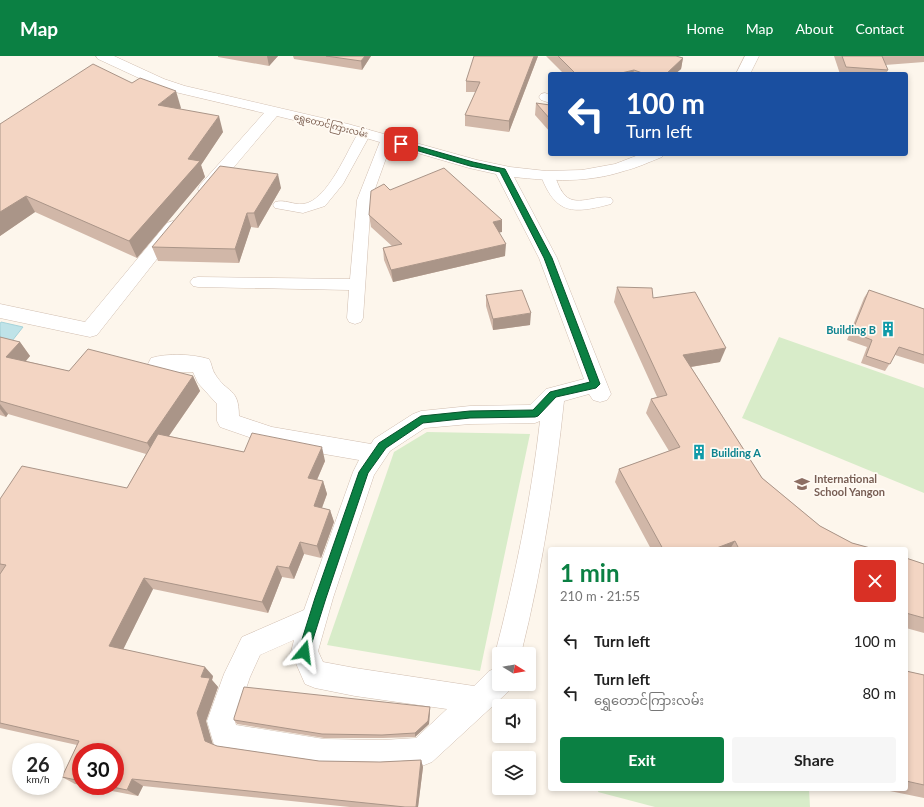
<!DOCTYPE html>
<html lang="en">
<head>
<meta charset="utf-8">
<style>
  body { margin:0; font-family:Lato,"Noto Sans Myanmar",sans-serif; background:#f6f6f6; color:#222; height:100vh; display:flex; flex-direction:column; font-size:15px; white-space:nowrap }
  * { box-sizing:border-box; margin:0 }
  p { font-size:13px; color:#767676 }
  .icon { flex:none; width:22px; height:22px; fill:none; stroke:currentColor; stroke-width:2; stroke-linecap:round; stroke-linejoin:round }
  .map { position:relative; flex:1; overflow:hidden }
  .details { position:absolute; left:548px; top:491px; width:360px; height:244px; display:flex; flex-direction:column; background:#fff; border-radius:4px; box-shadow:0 2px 6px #0003 }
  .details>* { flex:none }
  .top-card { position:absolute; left:548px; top:16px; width:360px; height:84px; border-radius:4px; box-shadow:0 2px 6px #0003; background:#1a4fa0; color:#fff; overflow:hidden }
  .needle { width:26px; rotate:101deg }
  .buttons { position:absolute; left:492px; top:591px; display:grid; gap:8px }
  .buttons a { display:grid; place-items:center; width:44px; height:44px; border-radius:4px; background:#fff; box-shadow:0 2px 6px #0003; font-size:20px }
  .speed { position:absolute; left:12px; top:687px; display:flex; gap:8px; font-size:20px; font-weight:700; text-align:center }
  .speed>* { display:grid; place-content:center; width:52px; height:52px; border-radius:50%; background:#fff; box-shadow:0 2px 6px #0003; line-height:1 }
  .speed small { font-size:10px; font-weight:400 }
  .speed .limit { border:6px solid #d22; background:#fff; color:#111 }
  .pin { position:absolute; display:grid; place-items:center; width:34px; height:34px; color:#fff; margin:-17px; border-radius:8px; box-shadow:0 2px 6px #0006 }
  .me { position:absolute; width:44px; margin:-22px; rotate:16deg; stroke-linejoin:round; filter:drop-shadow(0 0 3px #0008) }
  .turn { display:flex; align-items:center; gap:14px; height:84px; padding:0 12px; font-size:18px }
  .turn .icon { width:52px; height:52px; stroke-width:2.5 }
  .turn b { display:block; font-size:28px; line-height:34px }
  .round { display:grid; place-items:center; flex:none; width:42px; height:42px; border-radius:4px; background:#f6f6f6 }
  .head { display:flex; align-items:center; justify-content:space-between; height:68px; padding:0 12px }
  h1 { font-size:24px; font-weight:700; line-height:30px; color:#0b8043 }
  .primary-button { display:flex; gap:8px; margin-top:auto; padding:8px 12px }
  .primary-button a { flex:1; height:46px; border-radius:4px; background:#0b8043; color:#fff; font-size:16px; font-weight:700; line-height:46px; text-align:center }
  .primary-button a+a { background:#f6f6f6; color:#222 }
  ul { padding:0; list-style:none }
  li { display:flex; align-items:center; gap:12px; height:52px; padding:0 12px }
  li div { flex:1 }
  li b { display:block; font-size:15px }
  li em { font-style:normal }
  header { display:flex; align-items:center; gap:24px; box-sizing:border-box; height:56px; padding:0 20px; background:#0b8043; color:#fff }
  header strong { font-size:19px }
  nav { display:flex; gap:22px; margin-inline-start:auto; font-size:14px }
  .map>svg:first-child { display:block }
  .green { fill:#d8ecc9 }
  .water { fill:#bfe3e8; stroke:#a5d3da }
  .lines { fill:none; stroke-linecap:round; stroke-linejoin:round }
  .service-casing { stroke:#d1beb0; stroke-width:1 }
  .minor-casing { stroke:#d1beb0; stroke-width:1 }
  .service { fill:#fff; fill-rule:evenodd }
  .minor { fill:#fff; fill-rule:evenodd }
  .wall { fill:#d1b7a8 }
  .shaded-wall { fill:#aa9588 }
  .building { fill:#f3d5c3; stroke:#aa9588 }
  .route { fill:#0b8043; stroke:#07532c }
  .labels { text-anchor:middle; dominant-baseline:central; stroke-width:3.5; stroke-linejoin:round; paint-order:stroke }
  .far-street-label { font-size:9px; fill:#7a5c4d; stroke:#fffaf3 }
  .culture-label { font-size:11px; font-weight:bold; fill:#0d838f; stroke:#fffaf3; text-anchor:end }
  .education-label { font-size:11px; font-weight:bold; fill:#785e54; stroke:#fffaf3; text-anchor:start }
</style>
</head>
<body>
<header>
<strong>Map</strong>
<nav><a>Home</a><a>Map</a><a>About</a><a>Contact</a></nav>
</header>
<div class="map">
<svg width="924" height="751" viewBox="0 0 924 751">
  <rect width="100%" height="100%" fill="#fdf6ec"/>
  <g class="green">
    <path d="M779 281 924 332V437L742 362Z"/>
    <path d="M427 376 530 378 480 615 327 589 394 396Z"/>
    <path d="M599 733H809L810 751H655L598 736Z"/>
  </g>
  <path class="water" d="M1 266 23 271 1 299 0 268Z"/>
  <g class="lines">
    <g class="service-casing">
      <g id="service">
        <path d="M545 37 550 39V47L541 44 539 41 541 38Z"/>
        <path d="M365 73 370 74 371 77 343 128 325 150 303 157 275 152 273 149 275 146C285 143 293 149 303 148 328 145 347 94 360 74Z"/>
        <path d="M387 79 392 80 393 83 371 144 363 262 361 266 355 268 349 266 347 262 349 234 198 231 193 230 190 226 193 222 198 221 350 223 357 144 381 83 382 80Z"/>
        <path d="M548 116 553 117C557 123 558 131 563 137 574 153 596 138 611 142L613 145 611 148C573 158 556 159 541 120L543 117Z"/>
      </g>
    </g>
    <g class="minor-casing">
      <g id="minor">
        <path d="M96 0H114L164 23 185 30 348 68 477 104 510 111 546 115 582 114 615 108 641 98H664L662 101C649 106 637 112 624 115 588 127 551 125 514 121L557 202 611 338 607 344 600 346 593 344 589 338 564 345C555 430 542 514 521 598H499V607L495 598C515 521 531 444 540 365L535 367 470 368 425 372 390 395 374 419 333 542 318 595 323 606 355 612 474 630 489 615 499 611V628H511L509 635 432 706 422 710 383 712 324 711 225 696 215 692 207 665 224 618 242 581 304 554 353 416 359 404 272 389 220 371 217 365V348L198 327 193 316H158L151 314 148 308 151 302C168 297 192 298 209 303 212 308 212 314 215 318 227 338 239 331 239 360L272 371 371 388 374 383 413 358 421 355 470 350 530 349 546 333 584 323 539 202 496 118 469 112 359 80 277 60 212 137 206 138 200 137 198 133 200 129 264 57 175 36 154 29 98 3ZM294 584 291 596 305 628 315 632 355 640 447 653 416 682 383 684 324 683 236 669 235 665 250 621 260 599Z"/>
        <path d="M745 0H759L750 18H736Z"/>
        <path d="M173 165 179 167 182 171 179 175 97 279 90 281 0 262V248L85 266 167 167Z"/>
      </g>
    </g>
    <use href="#service" class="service"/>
    <use href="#minor" class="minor"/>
  </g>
  <g class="wall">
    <path d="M218 0H278L269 10 218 1Z"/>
    <path d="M293 0H371L362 14 294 3Z"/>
    <path d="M538 0 509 76 465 70V59L476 36H466V25Z"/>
    <path d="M546 0H676L683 2 681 13 675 18H564Z"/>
    <path d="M834 0H924V6L885 9 888 14 886 18H840Z"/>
    <path d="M536 47 550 49V76L535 59Z"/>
    <path d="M181 52 180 53 223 76 201 109 205 121 137 202 35 156 0 180V68Z"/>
    <path d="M281 132 258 172 251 171 239 207 158 205 152 191Z"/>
    <path d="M390 134 502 176H499L505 200 393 226 384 204 383 192 392 190 371 171 369 159Z"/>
    <path d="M617 231 653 242 720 306 691 311 762 422 820 470 852 487 874 493H651L615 426 619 413 669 395 646 357 651 343 657 341 614 246Z"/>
    <path d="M869 234 924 253V308L895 299 885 315 861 307 867 291 847 284 864 242Z"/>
    <path d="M486 239 530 269 493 274 486 250Z"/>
    <path d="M0 281 20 286 30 300 26 305 69 315 193 320 200 335 169 380 244 396 325 405 317 424 323 425 327 438 322 452 330 454 334 466 321 502 304 498 294 523 282 521 268 557 153 533 123 593 213 620 212 624 218 631 206 665 212 688 217 690 319 705 380 706 421 704 423 711 418 751H350L143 730 138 740 86 730H115L81 696V729L75 728 62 721 77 689 0 672V443L127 432 146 398 8 358 6 361 0 359Z"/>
    <path d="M906 502 924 508V577L906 572Z"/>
    <path d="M906 615 924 619V742L880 733H906Z"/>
    <path d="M430 654 429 668 415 681 383 682H324L237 668 234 664Z"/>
  </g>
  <g class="shaded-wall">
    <path d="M267 0H278L269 10Z"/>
    <path d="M365 0H371L362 14 361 5Z"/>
    <path d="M534 0H538L509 76V65Z"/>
    <path d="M683 2 681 13 675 18H666Z"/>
    <path d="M634 14 633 18H617Z"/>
    <path d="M176 35 181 52 164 66 158 49Z"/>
    <path d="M219 60 223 76 201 109 205 121 137 202 129 185Z"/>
    <path d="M278 118 281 132 258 172 254 157Z"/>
    <path d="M26 140 35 156 0 180V156Z"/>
    <path d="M247 157 251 171 239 207 235 193Z"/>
    <path d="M502 164V176L493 178V166Z"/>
    <path d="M506 188 505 200 393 226 391 214Z"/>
    <path d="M531 257 530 269 493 274V263Z"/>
    <path d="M20 286 30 300 17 315 6 301Z"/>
    <path d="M726 292 720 306 678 313 683 299Z"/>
    <path d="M193 320 200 335 155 400 147 387Z"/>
    <path d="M0 348 8 358 6 361 0 353Z"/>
    <path d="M322 391 325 405 312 435 308 422Z"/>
    <path d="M323 425 327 438 318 462 314 450Z"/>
    <path d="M330 454 334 466 321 502 317 490Z"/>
    <path d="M735 485 730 493H714Z"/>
    <path d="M300 486 304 498 294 523 289 512Z"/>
    <path d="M277 510 282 521 268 557 262 546Z"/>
    <path d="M144 522 153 533 120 600 109 590Z"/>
    <path d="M205 611 213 620 212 624 218 631 206 665 214 692 205 685 197 657 201 621Z"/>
    <path d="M430 651V654L429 668 415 681V677Z"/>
    <path d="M421 704 423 711 418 751H416Z"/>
    <path d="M132 723 143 730 138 740 127 734Z"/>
  </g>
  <g class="building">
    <path d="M326 0H365L361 5Z"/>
    <path d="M474 0H534L509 65 465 59 480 26 466 25Z"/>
    <path d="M558 0H676L683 2 666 18H645L634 14 617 18H576Z"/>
    <path d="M842 0H882L888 14 846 11Z"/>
    <path d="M93 8 132 27 140 22 176 35 158 49 219 60 188 103 200 105 129 185 26 140 0 156V68Z"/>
    <path d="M536 47 550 49V63Z"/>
    <path d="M220 110 278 118 254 157H247L235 193 152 191Z"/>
    <path d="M444 112 502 164 493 166 506 188 391 214 383 192 402 188 369 159 371 135 384 128 390 134Z"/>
    <path d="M617 231 652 232 653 242 695 236 726 292 683 299 762 422 820 470 852 487 874 493H739L735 485 714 493H663L619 413 680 391 651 343 667 339Z"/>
    <path d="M522 234 531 257 493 263 486 239Z"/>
    <path d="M869 234 924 253V299L899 291 890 308 866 300 872 284 852 276Z"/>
    <path d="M0 281 20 286 6 301 69 315 88 293 193 320 147 387 0 345Z"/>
    <path d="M252 377 322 391 308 422 323 425 314 450 330 454 317 490 300 486 289 512 277 510 262 546 144 522 109 590 205 611 201 621 210 622 197 657 205 685 217 690 319 705 380 706 421 704 416 751H405L132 723 127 734 108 730H115V696H81V725L62 721 79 685 0 667V518L6 509 0 508V443L22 410 127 432 158 378 244 396Z"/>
    <path d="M906 502 924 508V562L906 557Z"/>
    <path d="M906 615 924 619V729L906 725Z"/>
    <path d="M244 631 430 651 428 665 415 677 382 679 322 678 234 664V662Z"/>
  </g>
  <path class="route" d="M398 86H403L473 106 505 113 552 202 600 328 596 332 556 341 538 360 535 361 470 362 423 367 386 392 368 417 326 542 309 596 308 600 304 602 300 600 298 596 315 542 359 416 379 387 421 360 470 355 533 354 550 336 590 326 544 202 500 116 470 110 398 89Z"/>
  <defs>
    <g id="building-bare" transform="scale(1.2)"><path d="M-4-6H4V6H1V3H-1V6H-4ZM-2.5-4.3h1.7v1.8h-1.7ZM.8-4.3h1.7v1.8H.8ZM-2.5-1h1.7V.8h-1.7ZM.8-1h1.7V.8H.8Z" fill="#0f9aa8" stroke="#fffaf3" stroke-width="2.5" paint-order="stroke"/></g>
    <g id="school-bare" transform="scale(1.2)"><path d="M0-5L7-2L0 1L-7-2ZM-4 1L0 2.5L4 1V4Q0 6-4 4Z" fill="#8d6e63" stroke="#fffaf3" stroke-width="2.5" paint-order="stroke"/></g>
  </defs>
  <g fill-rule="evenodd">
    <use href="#building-bare" x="888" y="273"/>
    <use href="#building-bare" x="699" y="396"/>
    <use href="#school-bare" x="802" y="428"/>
  </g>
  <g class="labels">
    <g class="far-street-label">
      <text transform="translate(331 69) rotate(14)">ရွှေတောင်ကြားလမ်း</text>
    </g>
    <g class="culture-label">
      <text x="876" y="273">Building B</text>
      <text x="711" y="396" text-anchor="start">Building A</text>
    </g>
    <g class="education-label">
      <text x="814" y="422">International<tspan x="814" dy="13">School Yangon</tspan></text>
    </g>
  </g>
</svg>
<div class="buttons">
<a><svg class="needle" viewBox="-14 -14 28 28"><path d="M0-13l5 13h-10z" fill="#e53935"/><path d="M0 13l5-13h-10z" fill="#767676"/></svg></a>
<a><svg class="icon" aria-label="sound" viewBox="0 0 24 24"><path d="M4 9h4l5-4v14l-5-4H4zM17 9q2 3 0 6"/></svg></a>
<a><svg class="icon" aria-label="layers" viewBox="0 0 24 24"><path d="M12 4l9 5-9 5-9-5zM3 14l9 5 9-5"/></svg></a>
</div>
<div class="speed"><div>26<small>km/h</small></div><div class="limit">30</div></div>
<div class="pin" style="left:401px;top:88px;background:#d93025"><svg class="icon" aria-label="arrive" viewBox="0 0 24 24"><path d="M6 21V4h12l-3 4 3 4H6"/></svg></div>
<svg class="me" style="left:304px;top:596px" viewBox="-20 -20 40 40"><path d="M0-17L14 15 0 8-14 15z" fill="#0b8043" stroke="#fff" stroke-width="4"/></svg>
<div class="top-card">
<div class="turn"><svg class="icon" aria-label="left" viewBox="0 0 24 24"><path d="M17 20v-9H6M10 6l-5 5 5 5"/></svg><div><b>100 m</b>Turn left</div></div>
</div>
<section class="details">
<div class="head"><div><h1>1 min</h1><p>210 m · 21:55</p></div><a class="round" style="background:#d93025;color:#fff"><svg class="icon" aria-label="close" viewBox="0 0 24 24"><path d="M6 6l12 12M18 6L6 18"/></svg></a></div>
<ul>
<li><svg class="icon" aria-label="left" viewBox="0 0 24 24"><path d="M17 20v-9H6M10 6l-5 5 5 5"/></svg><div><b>Turn left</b></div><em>100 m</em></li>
<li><svg class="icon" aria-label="left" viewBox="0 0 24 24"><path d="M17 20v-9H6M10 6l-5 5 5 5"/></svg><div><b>Turn left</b><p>ရွှေတောင်ကြားလမ်း</p></div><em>80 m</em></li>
</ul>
<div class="primary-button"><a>Exit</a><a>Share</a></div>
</section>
</div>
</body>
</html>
